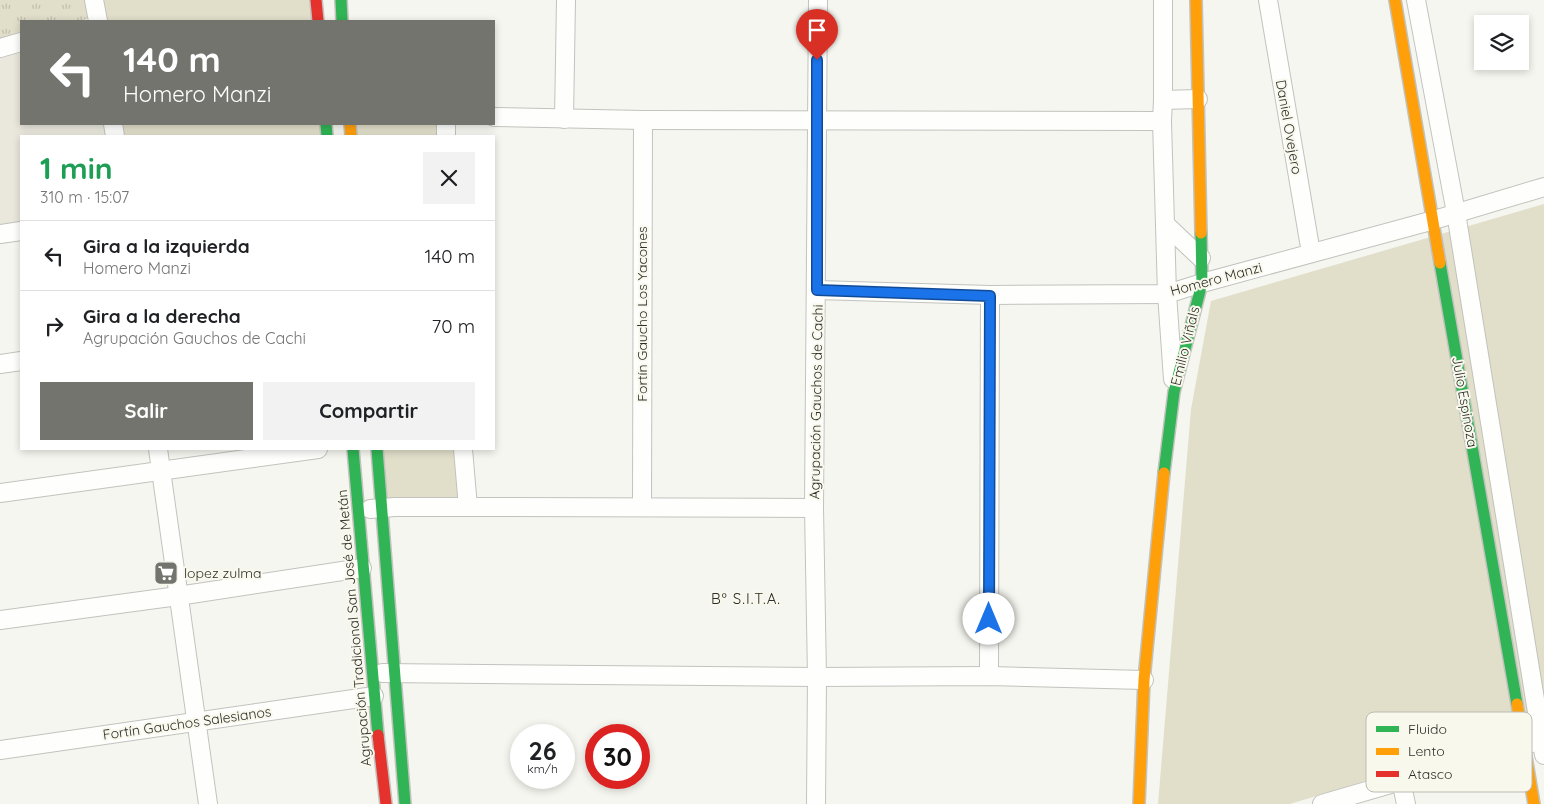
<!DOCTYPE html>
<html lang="es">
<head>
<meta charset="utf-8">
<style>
  body { margin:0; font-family:Quicksand,sans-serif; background:#f2f2f2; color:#202124; height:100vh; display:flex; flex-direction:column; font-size:19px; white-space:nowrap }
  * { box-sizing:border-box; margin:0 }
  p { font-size:16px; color:#757577 }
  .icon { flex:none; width:28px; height:28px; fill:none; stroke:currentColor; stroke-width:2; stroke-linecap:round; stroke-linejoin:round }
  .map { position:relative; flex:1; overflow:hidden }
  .drawer { position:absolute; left:20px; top:135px; width:475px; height:315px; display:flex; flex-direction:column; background:#fff; border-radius:0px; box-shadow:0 2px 8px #0003 }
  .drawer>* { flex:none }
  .hud { position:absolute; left:20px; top:20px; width:475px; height:105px; border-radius:0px; box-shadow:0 2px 8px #0003; background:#74746f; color:#fff; overflow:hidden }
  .controls { position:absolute; left:1474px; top:15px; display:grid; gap:10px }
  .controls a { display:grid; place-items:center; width:55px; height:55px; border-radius:0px; background:#fff; box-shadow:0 2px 8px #0003; font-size:25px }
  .speed { position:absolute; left:510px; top:724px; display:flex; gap:10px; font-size:25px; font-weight:700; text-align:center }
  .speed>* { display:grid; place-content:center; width:65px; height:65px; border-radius:50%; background:#fff; box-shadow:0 2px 8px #0003; line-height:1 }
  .speed small { font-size:12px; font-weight:400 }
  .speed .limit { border:8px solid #d22; background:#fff; color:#111 }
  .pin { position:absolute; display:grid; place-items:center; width:42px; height:42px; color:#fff; margin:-51px -21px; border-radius:50% 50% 50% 0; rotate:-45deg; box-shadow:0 0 5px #0007 }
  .pin .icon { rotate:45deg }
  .me { position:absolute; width:55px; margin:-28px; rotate:0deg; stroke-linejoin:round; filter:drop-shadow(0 0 4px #0008) }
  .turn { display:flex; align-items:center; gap:18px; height:105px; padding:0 20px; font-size:22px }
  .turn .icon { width:65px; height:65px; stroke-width:2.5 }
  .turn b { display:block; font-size:35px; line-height:42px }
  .round { display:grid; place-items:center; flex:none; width:52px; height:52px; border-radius:0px; background:#f2f2f2 }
  .overview { display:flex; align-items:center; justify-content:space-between; height:85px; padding:0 20px }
  h1 { font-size:30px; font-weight:700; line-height:38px; color:#1e9e55 }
  .cta { display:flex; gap:10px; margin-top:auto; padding:10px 20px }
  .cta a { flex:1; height:58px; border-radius:0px; background:#74746f; color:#fff; font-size:20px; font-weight:700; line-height:58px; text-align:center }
  .cta a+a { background:#f2f2f2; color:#202124 }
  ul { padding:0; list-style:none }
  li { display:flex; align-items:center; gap:15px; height:70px; padding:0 20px; border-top:1px solid #e0e0e0 }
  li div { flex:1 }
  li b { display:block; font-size:19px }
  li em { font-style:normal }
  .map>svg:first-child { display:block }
  .built { fill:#eae8dd }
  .grass { fill:#e1dfca }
  .park { fill:url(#park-tufts) }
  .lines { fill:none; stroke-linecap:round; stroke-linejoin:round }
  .street-casing { stroke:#c2c2be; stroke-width:20 }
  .fast-casing { stroke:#c2c2be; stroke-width:14 }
  .slow-casing { stroke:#c2c2be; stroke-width:14 }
  .jam-casing { stroke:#c2c2be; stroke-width:14 }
  .street { stroke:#fefefd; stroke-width:18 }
  .fast { stroke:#30b455; stroke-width:11 }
  .slow { stroke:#ff9f0a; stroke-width:11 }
  .jam { stroke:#e5322d; stroke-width:11 }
  .route-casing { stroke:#114b97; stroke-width:12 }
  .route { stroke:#1a73e8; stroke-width:9 }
  .labels { text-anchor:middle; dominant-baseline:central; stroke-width:4; stroke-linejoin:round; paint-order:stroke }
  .street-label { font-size:14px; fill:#2e2e2a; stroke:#f9f8ed }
  .poi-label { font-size:14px; fill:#2e2e2a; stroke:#f9f8ed; text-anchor:start }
  .neighbourhood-label { font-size:15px; letter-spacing:1px; fill:#2e2e2a; stroke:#f9f8ed }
  .key { fill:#f9f8ed; stroke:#bcbbb2; stroke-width:1 }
  .key-label { font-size:14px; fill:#2e2e2a }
</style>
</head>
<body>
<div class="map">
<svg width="1544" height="804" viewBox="0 0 1544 804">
  <defs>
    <pattern id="park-tufts" width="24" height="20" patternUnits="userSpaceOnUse" patternTransform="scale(1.25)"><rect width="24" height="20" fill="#e1dfca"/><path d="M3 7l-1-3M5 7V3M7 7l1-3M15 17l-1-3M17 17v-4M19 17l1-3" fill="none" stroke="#c1c0ae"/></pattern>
  </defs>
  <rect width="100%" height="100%" fill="#f6f6f0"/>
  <path class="built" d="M21 42V124H113L115 136H21V231L0 234V48Z"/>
  <g class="grass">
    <path d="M94 0H320L322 21H97Z"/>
    <path d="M113 124H327L328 136H115Z"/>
    <path d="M350 124H446L447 136H351Z"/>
    <path d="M1544 204V727L1290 804H1158L1191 409 1211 301Z"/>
    <path d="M377 449H465L468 507 382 508Z"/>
  </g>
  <path class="park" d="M0 0H89L91 18 78 21H21V38L0 44Z"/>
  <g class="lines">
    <g class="street-casing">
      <g id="street">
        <path d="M94 0 98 21"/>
        <path d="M1163 0V100L1162 121 1167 294 1173 379"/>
        <path d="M1268 0 1311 253"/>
        <path d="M1416 0 1456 213 1544 755"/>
        <path d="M0 48 21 42"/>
        <path d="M1163 100 1198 99"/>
        <path d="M494 117 643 120 1162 121"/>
        <path d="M564 119 566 0"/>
        <path d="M113 124 115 136"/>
        <path d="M446 124V136"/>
        <path d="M1165 224 1201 258"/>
        <path d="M0 234 21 231"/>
        <path d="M817 290 990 295 1167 294 1202 283 1434 220 1544 187"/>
        <path d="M0 364 21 361"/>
        <path d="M158 449 208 804"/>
        <path d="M463 449 468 507"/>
        <path d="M0 493 318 449"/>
        <path d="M642 507 643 120"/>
        <path d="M370 509 395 507H468L814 508"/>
        <path d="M0 620 178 596 362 568"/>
        <path d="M382 673 817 677 989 676 1144 680"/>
        <path d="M989 676 990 295"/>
        <path d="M0 750 374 696"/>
        <path d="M1401 780 1406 804"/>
        <path d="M816 804 817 677 814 508 818 0"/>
        <path d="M1322 804 1535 742"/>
      </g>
    </g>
    <g class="fast-casing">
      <g id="fast">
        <path d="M341 0 342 21"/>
        <path d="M326 124 327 136"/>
        <path d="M1440 263 1517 704"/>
        <path d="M353 449 378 735"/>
        <path d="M377 449 405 804"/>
        <path d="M1164 473 1174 392 1202 283 1201 233"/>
      </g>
    </g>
    <g class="slow-casing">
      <g id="slow">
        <path d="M1196 0 1201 233"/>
        <path d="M1395 0 1440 263"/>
        <path d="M350 124 351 136"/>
        <path d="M1517 704 1534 804"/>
        <path d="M1139 804 1144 680 1164 473"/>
      </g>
    </g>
    <g class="jam-casing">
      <g id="jam">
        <path d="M316 0 318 21"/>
        <path d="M378 735 386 804"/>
      </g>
    </g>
    <use href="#street" class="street"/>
    <use href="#fast" class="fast"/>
    <use href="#slow" class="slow"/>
    <use href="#jam" class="jam"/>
  </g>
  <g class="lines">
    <g class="route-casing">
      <path id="route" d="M817 60V290L990 296 989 619"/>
    </g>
    <use href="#route" class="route"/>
  </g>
  <defs>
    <g id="supermarket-square" transform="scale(1.25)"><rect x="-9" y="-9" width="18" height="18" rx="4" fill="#74746f" stroke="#f9f8ed"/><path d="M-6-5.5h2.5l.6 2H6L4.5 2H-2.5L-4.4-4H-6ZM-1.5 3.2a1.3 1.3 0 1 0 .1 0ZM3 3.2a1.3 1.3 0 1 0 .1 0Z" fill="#fff"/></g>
  </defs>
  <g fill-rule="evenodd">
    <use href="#supermarket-square" x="166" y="573"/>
  </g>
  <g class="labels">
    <g class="street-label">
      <text transform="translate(1289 127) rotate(80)">Daniel Ovejero</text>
      <text transform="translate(1216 279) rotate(-15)">Homero Manzi</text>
      <text transform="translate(642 314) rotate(-90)">Fortín Gaucho Los Yacones</text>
      <text transform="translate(1185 346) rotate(-76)">Emilio Viñals</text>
      <text transform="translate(816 402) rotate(-89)">Agrupación Gauchos de Cachi</text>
      <text transform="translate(1465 402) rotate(80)">Julio Espinoza</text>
      <text transform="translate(354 628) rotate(-95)">Agrupación Tradicional San José de Metán</text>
      <text transform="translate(187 723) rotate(-8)">Fortín Gauchos Salesianos</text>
    </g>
    <g class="poi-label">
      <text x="184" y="573">lopez zulma</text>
    </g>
    <g class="neighbourhood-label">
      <text x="746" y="598">B° S.I.T.A.</text>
    </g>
  </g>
  <rect x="1366" y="712" width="166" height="80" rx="8" class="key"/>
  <rect x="1376" y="726" width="23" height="6" fill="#30b455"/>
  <rect x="1376" y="748" width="23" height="7" fill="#ff9f0a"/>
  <rect x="1376" y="771" width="23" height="6" fill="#e5322d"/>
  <g class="key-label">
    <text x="1408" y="734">Fluido</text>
    <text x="1408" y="756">Lento</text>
    <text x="1408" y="779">Atasco</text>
  </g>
</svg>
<div class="controls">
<a><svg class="icon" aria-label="layers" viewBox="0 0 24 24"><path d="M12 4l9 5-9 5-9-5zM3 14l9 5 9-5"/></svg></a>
</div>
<div class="speed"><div>26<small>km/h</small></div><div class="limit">30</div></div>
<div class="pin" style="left:817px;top:60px;background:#d93025"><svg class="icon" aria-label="arrive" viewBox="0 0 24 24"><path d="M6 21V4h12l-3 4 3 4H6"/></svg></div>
<svg class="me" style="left:989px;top:619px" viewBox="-20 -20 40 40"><circle r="19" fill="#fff"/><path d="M0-13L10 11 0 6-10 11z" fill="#1a73e8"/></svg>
<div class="hud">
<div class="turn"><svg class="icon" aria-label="left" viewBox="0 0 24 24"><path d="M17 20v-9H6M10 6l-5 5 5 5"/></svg><div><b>140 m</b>Homero Manzi</div></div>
</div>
<section class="drawer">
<div class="overview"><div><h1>1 min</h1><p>310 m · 15:07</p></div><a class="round"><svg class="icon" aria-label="close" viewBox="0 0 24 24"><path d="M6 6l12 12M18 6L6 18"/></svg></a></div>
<ul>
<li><svg class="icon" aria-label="left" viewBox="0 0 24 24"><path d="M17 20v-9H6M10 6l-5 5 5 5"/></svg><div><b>Gira a la izquierda</b><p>Homero Manzi</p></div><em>140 m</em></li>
<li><svg class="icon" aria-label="right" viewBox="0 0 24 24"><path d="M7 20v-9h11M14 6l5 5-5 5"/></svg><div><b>Gira a la derecha</b><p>Agrupación Gauchos de Cachi</p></div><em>70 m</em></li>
</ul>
<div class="cta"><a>Salir</a><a>Compartir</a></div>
</section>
</div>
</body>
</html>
